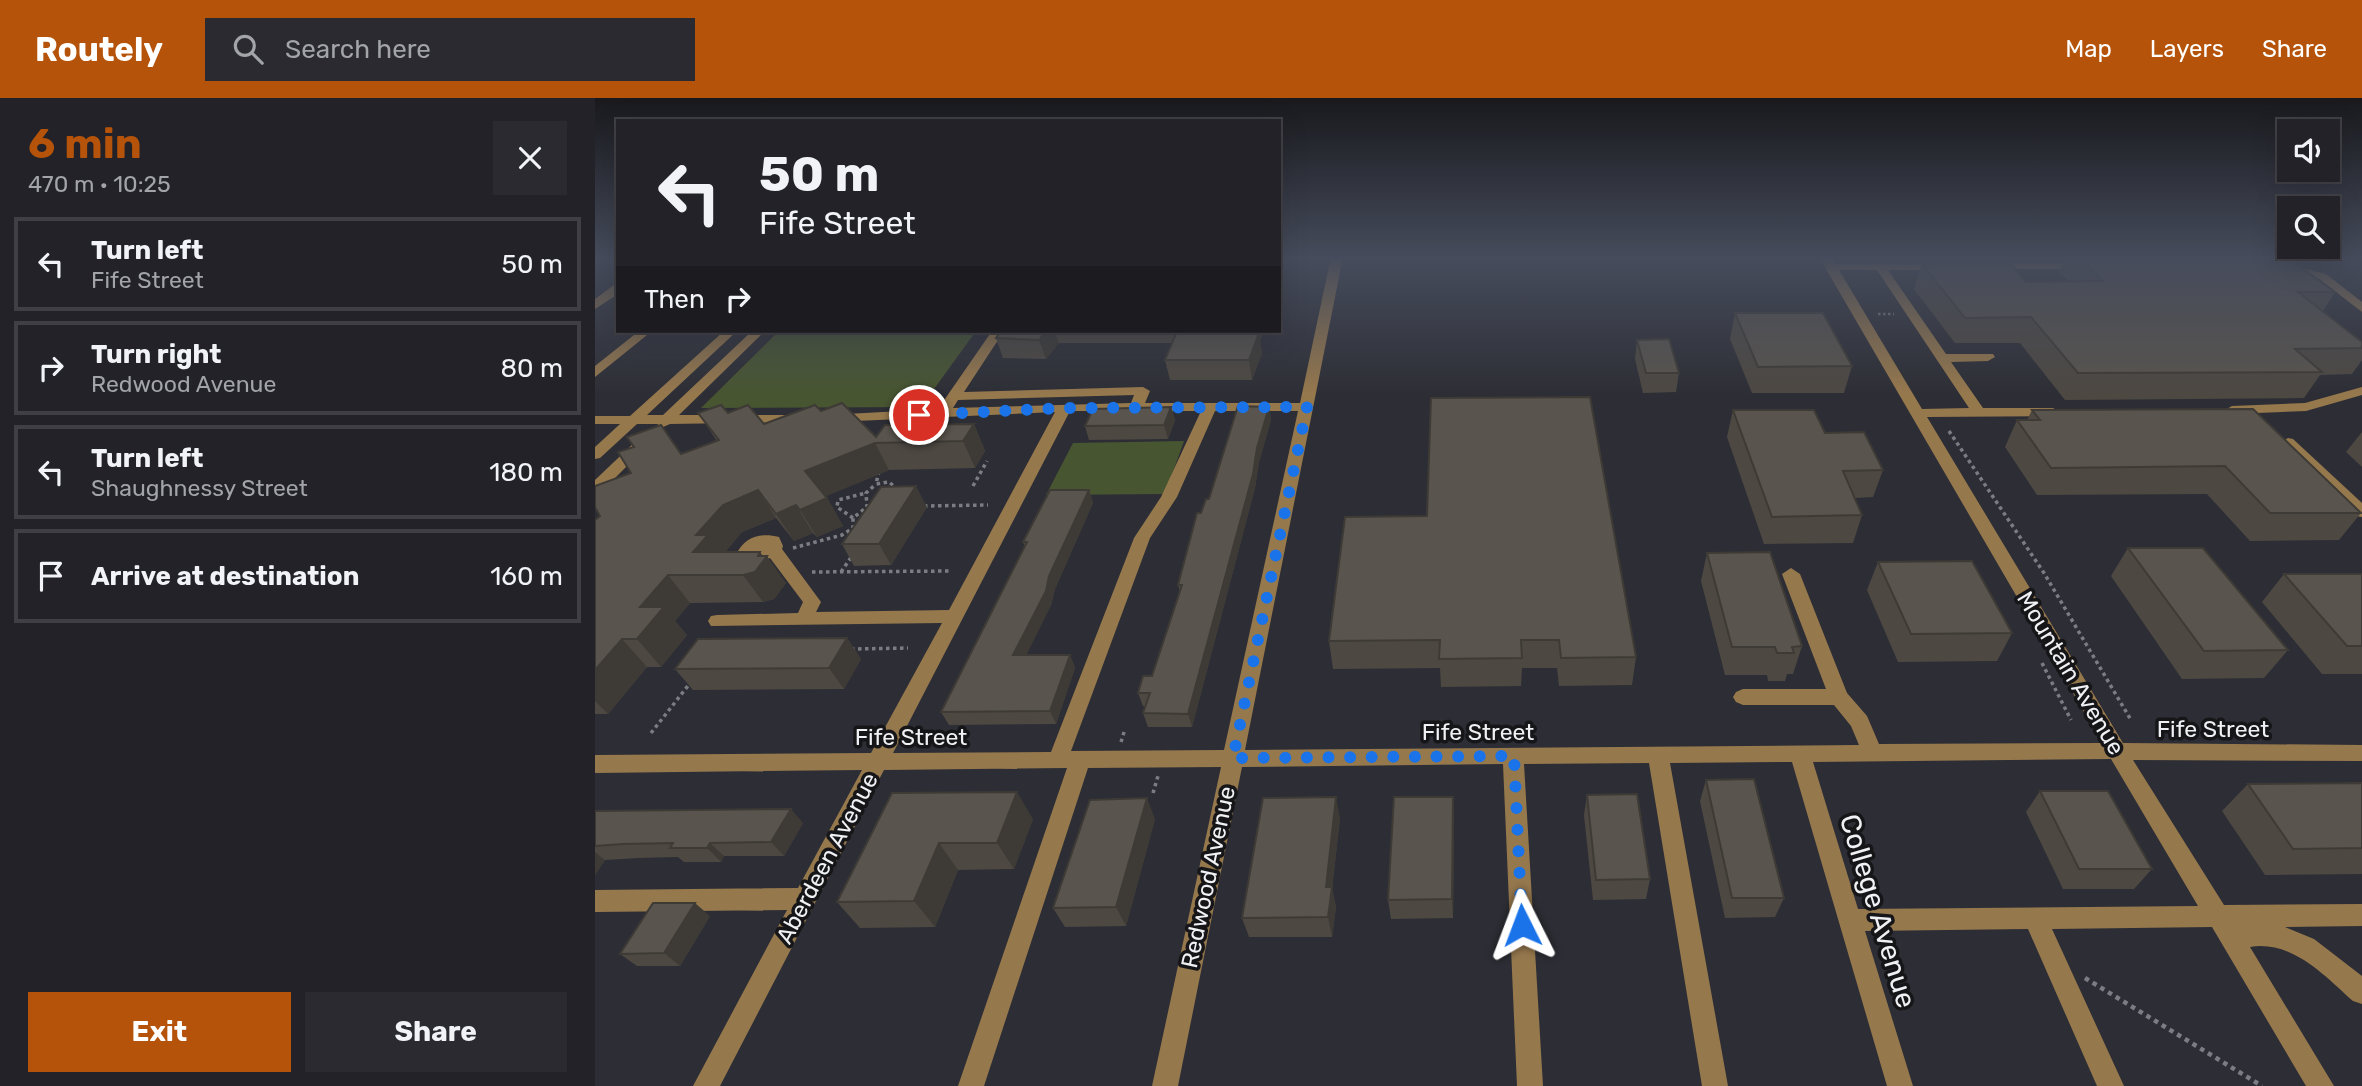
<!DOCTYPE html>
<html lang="en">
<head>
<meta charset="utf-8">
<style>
  body { margin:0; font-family:Rubik,sans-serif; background:#2a2a30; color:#f1f3f6; height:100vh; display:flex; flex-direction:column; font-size:26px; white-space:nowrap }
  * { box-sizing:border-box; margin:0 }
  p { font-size:23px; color:#a2a4a8 }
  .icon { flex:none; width:38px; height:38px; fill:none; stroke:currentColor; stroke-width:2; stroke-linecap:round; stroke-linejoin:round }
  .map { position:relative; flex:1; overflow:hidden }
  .details { display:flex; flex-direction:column; background:#222228; width:595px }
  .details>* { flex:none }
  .banner { position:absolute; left:21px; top:21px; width:665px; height:214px; border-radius:0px; box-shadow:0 7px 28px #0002,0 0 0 2px #3f3f45; background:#222228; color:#f1f3f6; overflow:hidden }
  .tools { position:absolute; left:1682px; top:21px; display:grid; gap:14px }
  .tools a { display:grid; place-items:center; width:63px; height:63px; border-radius:0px; background:#222228; box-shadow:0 7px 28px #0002,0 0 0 2px #3f3f45; font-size:35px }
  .pin { position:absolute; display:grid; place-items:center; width:60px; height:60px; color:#fff; margin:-30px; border:4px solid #fff; border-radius:50%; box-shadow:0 2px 7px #0007 }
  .me { position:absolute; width:77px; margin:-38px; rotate:357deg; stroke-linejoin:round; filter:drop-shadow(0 0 5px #0008) }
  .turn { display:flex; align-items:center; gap:24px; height:147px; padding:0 28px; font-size:32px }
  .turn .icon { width:91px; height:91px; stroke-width:2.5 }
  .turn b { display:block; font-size:49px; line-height:60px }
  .then { display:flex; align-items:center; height:66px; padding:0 28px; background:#0003; gap:14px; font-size:26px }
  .round { display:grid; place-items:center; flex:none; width:74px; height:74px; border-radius:0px; background:#2a2a30 }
  .head { display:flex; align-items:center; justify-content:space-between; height:119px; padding:0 28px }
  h1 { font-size:42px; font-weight:700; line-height:52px; color:#b45309 }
  .button { display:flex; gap:14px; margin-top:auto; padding:14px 28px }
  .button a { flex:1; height:80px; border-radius:0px; background:#b45309; color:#fff; font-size:28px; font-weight:700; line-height:80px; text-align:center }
  .button a+a { background:#2a2a30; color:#f1f3f6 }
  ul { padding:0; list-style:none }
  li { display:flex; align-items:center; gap:21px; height:94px; margin:0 14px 10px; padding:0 14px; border:4px solid #3f3f45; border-radius:0px }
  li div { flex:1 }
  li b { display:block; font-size:26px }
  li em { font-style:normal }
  header { display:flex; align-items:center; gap:42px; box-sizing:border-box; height:98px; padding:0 35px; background:#b45309; color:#fff }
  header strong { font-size:33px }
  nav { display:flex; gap:38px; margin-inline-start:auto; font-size:24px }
  .search { width:490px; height:63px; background:#2a2a30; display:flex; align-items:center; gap:18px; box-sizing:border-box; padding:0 24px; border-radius:0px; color:#a2a4a8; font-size:26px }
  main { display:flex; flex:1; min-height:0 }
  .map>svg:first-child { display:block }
  .green { fill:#485531 }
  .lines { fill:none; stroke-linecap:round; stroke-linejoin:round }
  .path-far2 { stroke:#7c7d83; stroke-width:2.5; stroke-dasharray:2.5 2.5; stroke-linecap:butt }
  .path-far1 { stroke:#7c7d83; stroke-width:3.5; stroke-dasharray:3.5 3.5; stroke-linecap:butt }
  .path { stroke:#7c7d83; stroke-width:4.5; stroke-dasharray:4.5 4.5; stroke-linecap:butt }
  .minor { fill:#96784d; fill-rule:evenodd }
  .wall { fill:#4d4842 }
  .shaded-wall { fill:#3e3b36 }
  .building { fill:#59544d; stroke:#3e3b36; stroke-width:2 }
  .route { stroke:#1a73e8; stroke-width:12; stroke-dasharray:0 21.6 }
  .labels { text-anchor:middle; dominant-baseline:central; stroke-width:7; stroke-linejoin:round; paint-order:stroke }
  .street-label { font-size:23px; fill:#f0f1f5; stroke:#161619 }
  .near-street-label { font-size:28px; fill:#f0f1f5; stroke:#161619 }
</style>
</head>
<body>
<header>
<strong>Routely</strong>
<div class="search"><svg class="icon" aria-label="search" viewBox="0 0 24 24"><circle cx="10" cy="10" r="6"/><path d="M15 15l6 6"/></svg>Search here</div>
<nav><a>Map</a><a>Layers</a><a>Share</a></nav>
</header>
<main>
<section class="details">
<div class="head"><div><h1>6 min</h1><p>470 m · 10:25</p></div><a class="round"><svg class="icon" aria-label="close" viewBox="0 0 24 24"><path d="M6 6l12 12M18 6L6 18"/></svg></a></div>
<ul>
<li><svg class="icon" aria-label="left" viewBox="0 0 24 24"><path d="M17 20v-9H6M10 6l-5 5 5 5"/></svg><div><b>Turn left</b><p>Fife Street</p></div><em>50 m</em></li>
<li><svg class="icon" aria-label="right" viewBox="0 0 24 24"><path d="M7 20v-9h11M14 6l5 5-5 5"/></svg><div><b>Turn right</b><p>Redwood Avenue</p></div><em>80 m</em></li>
<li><svg class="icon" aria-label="left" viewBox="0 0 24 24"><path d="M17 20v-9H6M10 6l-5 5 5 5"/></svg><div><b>Turn left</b><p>Shaughnessy Street</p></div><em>180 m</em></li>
<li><svg class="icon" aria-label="arrive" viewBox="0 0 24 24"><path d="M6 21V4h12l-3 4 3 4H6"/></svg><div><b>Arrive at destination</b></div><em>160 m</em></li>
</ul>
<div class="button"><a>Exit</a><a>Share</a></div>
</section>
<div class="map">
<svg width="1767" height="988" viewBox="0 0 1767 988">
  <rect width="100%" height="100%" fill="#2d2e35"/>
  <g class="green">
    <path d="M184 233H381L326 309 106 310Z"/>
    <path d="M589 343 570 396 451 397 478 345Z"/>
  </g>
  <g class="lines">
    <path class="path-far2" d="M1283 216H1299"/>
    <g class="path-far1">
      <path d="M1354 333 1449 475 1536 622"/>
      <path d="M284 373 281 386 294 384 301 390"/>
      <path d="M378 388 392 363"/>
      <path d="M329 408 393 407"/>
      <path d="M258 420 242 409 243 402 271 395"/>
      <path d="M198 450 247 437 258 430V420L272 409 271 395 281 386"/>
      <path d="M217 474 357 473"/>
      <path d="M246 474 257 458"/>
      <path d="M256 551 313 550"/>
      <path d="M1447 565 1476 622"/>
      <path d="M56 635 96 584"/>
      <path d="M526 644 530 631"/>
      <path d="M558 695 563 678"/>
    </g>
    <path class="path" d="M1490 880 1667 988"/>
    <g class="minor">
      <path d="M736 159H748L650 652 1264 647 1256 628 1239 607H1148L1141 604 1138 599 1141 594 1148 591H1231L1187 476 1196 470 1205 476 1252 595 1272 618 1284 646 1507 645 1224 159H1236L1240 166 1352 167V171L1348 172H1293L1351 256H1398L1400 259 1393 263 1356 264 1388 310H1458L1465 314 1458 318 1332 319 1528 645 1767 647V663L1538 662 1629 807 1767 806V828L1690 829 1719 841 1767 878V906L1758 903C1729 877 1697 842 1655 849L1739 988H1711L1617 829 1457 831 1529 988H1502L1433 831 1270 833 1318 988H1292L1197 664 1075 665 1133 988H1107L1054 665 929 666 948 988H922L908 666 647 669 583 988H557L626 669 493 670 389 988H363L472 670 289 672 125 988H98L192 812 0 814V792L203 790 267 672 0 675V657L276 655 347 525 116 528 113 523 116 518 122 517 203 515 208 504 175 460 165 465 143 461 141 457C149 439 165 434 184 439L188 448 187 451 226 504 221 514 354 512 460 314 238 324 231 320 233 317 343 311 397 233H409L369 294 548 289 555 293 550 305H705ZM1244 172H1282L1374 310 1327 311ZM539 297 536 305 358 310 363 302ZM475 313H606L566 399 539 440 456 654 298 655ZM620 313H703L629 652 476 653 555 440 582 399ZM1516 661 1603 808 1263 811 1218 664Z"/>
      <path d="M1393 166 1491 165 1497 168 1491 171H1389V167Z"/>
      <path d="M1691 166 1731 176 1767 204V214L1723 180 1687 171V167Z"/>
      <path d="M19 187H23V196L0 211V201Z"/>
      <path d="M44 233H57L0 279V268Z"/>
      <path d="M129 233H142L52 317H68L157 233H170L84 317H206L213 321 211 324 75 326 68 329 62 326H42L5 360 0 361V349L25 326H0V318H35Z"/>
      <path d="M1767 289V297L1711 313 1637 316 1630 312 1637 308 1710 305Z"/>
      <path d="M1693 340 1698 341 1767 405V419L1761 418 1688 347 1686 344Z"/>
      <path d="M45 343 50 344V350L6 394 0 396V382L40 344Z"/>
    </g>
  </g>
  <g class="wall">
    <path d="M1471 159H1637L1643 164 1740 194 1728 213 1767 244V262L1757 276 1725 277 1709 300 1470 302 1425 245H1360L1319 191 1327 166 1431 184 1473 183 1464 175Z"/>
    <path d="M1140 215 1257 268 1249 295H1157L1135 241Z"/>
    <path d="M406 233H668L665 244 667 255 657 282H575L570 262 577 245H464L451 261 408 260 401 240Z"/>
    <path d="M1042 242 1084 275 1081 294 1048 295 1040 261Z"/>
    <path d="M576 309 580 322 573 341 494 342 490 328Z"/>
    <path d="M674 309 676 322 664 364 660 390 597 629H553L548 615 550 608H548L543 595 557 578 585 493 583 487 606 415Z"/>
    <path d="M1658 311 1766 415 1744 442 1655 443 1612 396 1442 397 1410 349 1422 322H1432L1437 312Z"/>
    <path d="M1138 312 1230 335 1288 372 1278 399 1260 400 1267 417 1258 445 1169 446 1132 339Z"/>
    <path d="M226 313 281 339 379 326 390 353 380 370 294 372 231 398 248 428 222 439 218 435 199 443 181 420 147 434 130 454 168 458 191 485 179 501 168 504 95 505 80 523 92 537 66 569H52L13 616H0V422L5 418 36 375 122 343 103 315H133L169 326Z"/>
    <path d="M1767 334V369L1751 354Z"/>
    <path d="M494 392 498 405 460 491 456 507 431 557H475L480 570 461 626 354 627 346 614 430 449 428 444Z"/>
    <path d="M332 409 296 467 259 468 247 446Z"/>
    <path d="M750 419 1041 559 1037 587 964 588 962 570H927L926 588 846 589 845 570 738 571 734 543Z"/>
    <path d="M1533 450 1693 552 1669 580 1587 581 1516 478Z"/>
    <path d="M1112 455 1207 548 1198 576H1192L1190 583H1173L1172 577H1130L1106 483Z"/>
    <path d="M1283 464 1417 535 1402 563 1303 564 1272 492Z"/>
    <path d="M1689 476H1767V576H1727L1667 504Z"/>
    <path d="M252 540 266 561 249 591 98 592 80 571Z"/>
    <path d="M1111 682 1189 800 1180 819 1130 820 1105 703Z"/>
    <path d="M1767 685V776L1670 777 1627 713 1653 686Z"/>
    <path d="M1445 693 1557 771 1539 791H1468L1431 714Z"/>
    <path d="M297 695 438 721 419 771 363 772 340 829 265 830 242 804Z"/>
    <path d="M992 697 1055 781 1051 801 998 802 989 717Z"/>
    <path d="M0 713 208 725 189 758H129L126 764H89L83 759 44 760 10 762 0 777Z"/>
    <path d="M859 719 858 820 796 821 793 802Z"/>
    <path d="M745 720 737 791 741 809 737 839H654L647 820Z"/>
    <path d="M560 721 531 828 470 829 458 810Z"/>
    <path d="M115 818 85 868H42L25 856Z"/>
  </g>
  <g class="shaded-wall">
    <path d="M451 233H459L464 245 451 261 444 242Z"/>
    <path d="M660 233H668L665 244 667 255 657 282 654 262Z"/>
    <path d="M576 309 580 322 573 341 569 327Z"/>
    <path d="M674 309 676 322 664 364 660 390 597 629 593 616 662 350Z"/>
    <path d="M379 326 390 353 380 370 368 343Z"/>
    <path d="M280 345 294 372 226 400 210 373Z"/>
    <path d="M321 388 332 409 296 467 284 446Z"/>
    <path d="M163 392 181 420 147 434 128 457 98 454 101 437 128 407Z"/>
    <path d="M494 392 498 405 460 491 456 507 425 570 418 557Z"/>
    <path d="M232 400 248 428 222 439 205 412Z"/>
    <path d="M201 407 218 435 199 443 181 416Z"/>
    <path d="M165 454 170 461 172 458 191 485 179 501 168 504 148 477Z"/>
    <path d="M73 477 95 505 80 523 92 537 66 569 42 541 45 509Z"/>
    <path d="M252 540 266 561 249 591 234 570Z"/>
    <path d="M27 541 52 569 13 616 0 603V572Z"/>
    <path d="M475 557 480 570 461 626 455 613Z"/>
    <path d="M422 694 438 721 419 771 402 745Z"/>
    <path d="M741 699 745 720 737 791 741 809 737 839 733 819 731 789Z"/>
    <path d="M858 699 859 719 858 820 857 801Z"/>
    <path d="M552 700 560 721 531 828 521 809Z"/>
    <path d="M196 711 208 725 189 758 176 744Z"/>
    <path d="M115 745 129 758 126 764 112 750Z"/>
    <path d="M344 745 363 772 340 829 319 803Z"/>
    <path d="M0 754 10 762 0 777Z"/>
    <path d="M100 805 115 818 85 868 69 855Z"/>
  </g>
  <g class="building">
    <path d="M1483 159H1637L1643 164H1699L1740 194H1703L1767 244V250L1700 251 1727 274 1483 275 1436 219 1370 220 1327 166H1416L1431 184 1508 183Z"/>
    <path d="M1140 215H1228L1257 268 1163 269Z"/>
    <path d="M406 233H451L444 242 401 240Z"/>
    <path d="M582 233H660L659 235H664L654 262H570Z"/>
    <path d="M1074 241 1084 275H1051L1042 242Z"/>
    <path d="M995 299 1041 559 966 560 964 542H926L927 560 844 561 845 542 734 543 750 419 832 418 836 300Z"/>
    <path d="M247 305 281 339 290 327 379 326 368 343 280 345 210 373 232 400 205 412 201 407 181 416 163 392 128 407 101 437H113L98 454H165L163 458H172L160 474 148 477H73L45 509H69L42 541H27L0 572V422L5 418 0 409V388L36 375 23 354 39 349 32 339 66 327 86 356 124 342 103 315 126 307 133 315 153 307 169 326 220 307 226 313Z"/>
    <path d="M643 308 674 309 662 350 658 376 593 616 548 615 555 595H543L548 578H557L587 487H583L602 415H606L611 401H614Z"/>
    <path d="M576 309 569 327 490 328 498 311Z"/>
    <path d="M1658 311 1766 415H1675L1630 368 1456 370 1422 322H1445L1437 312Z"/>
    <path d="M1138 312H1219L1230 335 1269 334 1288 372 1248 373 1267 417 1177 419Z"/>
    <path d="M321 388 284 446H247L286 389Z"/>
    <path d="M455 392H494L454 478 451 493 418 557H475L455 613 346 614 432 444H428Z"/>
    <path d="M1533 450H1608L1693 552 1609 553Z"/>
    <path d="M1175 454 1207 548 1197 549 1199 555H1182L1180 549H1137L1112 455Z"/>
    <path d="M1377 463 1417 535 1316 536 1283 464Z"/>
    <path d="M1689 476H1767V548H1752Z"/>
    <path d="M252 540 234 570 80 571 103 541Z"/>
    <path d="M1159 681 1189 800H1137L1111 682Z"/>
    <path d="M1767 685V750L1698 751 1653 686Z"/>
    <path d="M1445 693H1513L1557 771H1484Z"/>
    <path d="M422 694 402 745H344L319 803 242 804 297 695Z"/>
    <path d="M1042 696 1055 781 1001 782 992 697Z"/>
    <path d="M741 699 731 789H737L733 819 647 820 668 700Z"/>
    <path d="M799 699H858L857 801 793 802Z"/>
    <path d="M552 700 521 809 458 810 495 702Z"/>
    <path d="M196 711 176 744 115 745 112 750H75L78 745 28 746 0 748V713Z"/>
    <path d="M58 805H100L69 855 25 856Z"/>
  </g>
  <linearGradient id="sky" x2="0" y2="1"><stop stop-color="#19191d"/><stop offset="0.54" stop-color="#464c5c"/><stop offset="1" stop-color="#464c5c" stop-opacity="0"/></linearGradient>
  <rect width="1767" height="297" fill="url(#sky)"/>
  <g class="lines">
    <path class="route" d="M324 317 470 310 712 309 638 660 919 658 927 827"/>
  </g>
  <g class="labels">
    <g class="street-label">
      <text transform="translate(1476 575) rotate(59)">Mountain Avenue</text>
      <text x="1618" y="631">Fife Street</text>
      <text x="883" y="634">Fife Street</text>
      <text x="316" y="639">Fife Street</text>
      <text transform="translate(232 760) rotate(-62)">Aberdeen Avenue</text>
      <text transform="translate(613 779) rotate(-78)">Redwood Avenue</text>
    </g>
    <g class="near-street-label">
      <text transform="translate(1283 813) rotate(73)">College Avenue</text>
    </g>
  </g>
</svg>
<div class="tools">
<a><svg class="icon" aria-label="sound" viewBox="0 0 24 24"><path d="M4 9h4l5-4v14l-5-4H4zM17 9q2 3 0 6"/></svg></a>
<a><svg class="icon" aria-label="search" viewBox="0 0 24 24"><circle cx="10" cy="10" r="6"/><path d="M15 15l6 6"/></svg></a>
</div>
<div class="pin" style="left:324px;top:317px;background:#d93025"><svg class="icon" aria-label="arrive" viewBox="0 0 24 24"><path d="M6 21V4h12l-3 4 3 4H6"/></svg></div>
<svg class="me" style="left:927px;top:827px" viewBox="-20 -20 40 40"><path d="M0-17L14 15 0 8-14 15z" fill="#1a73e8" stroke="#fff" stroke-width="4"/></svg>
<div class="banner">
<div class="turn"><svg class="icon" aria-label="left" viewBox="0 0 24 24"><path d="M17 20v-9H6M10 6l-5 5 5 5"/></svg><div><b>50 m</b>Fife Street</div></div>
<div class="then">Then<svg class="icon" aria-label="right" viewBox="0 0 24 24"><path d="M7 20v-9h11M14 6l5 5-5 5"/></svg></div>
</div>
</div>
</main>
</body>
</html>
